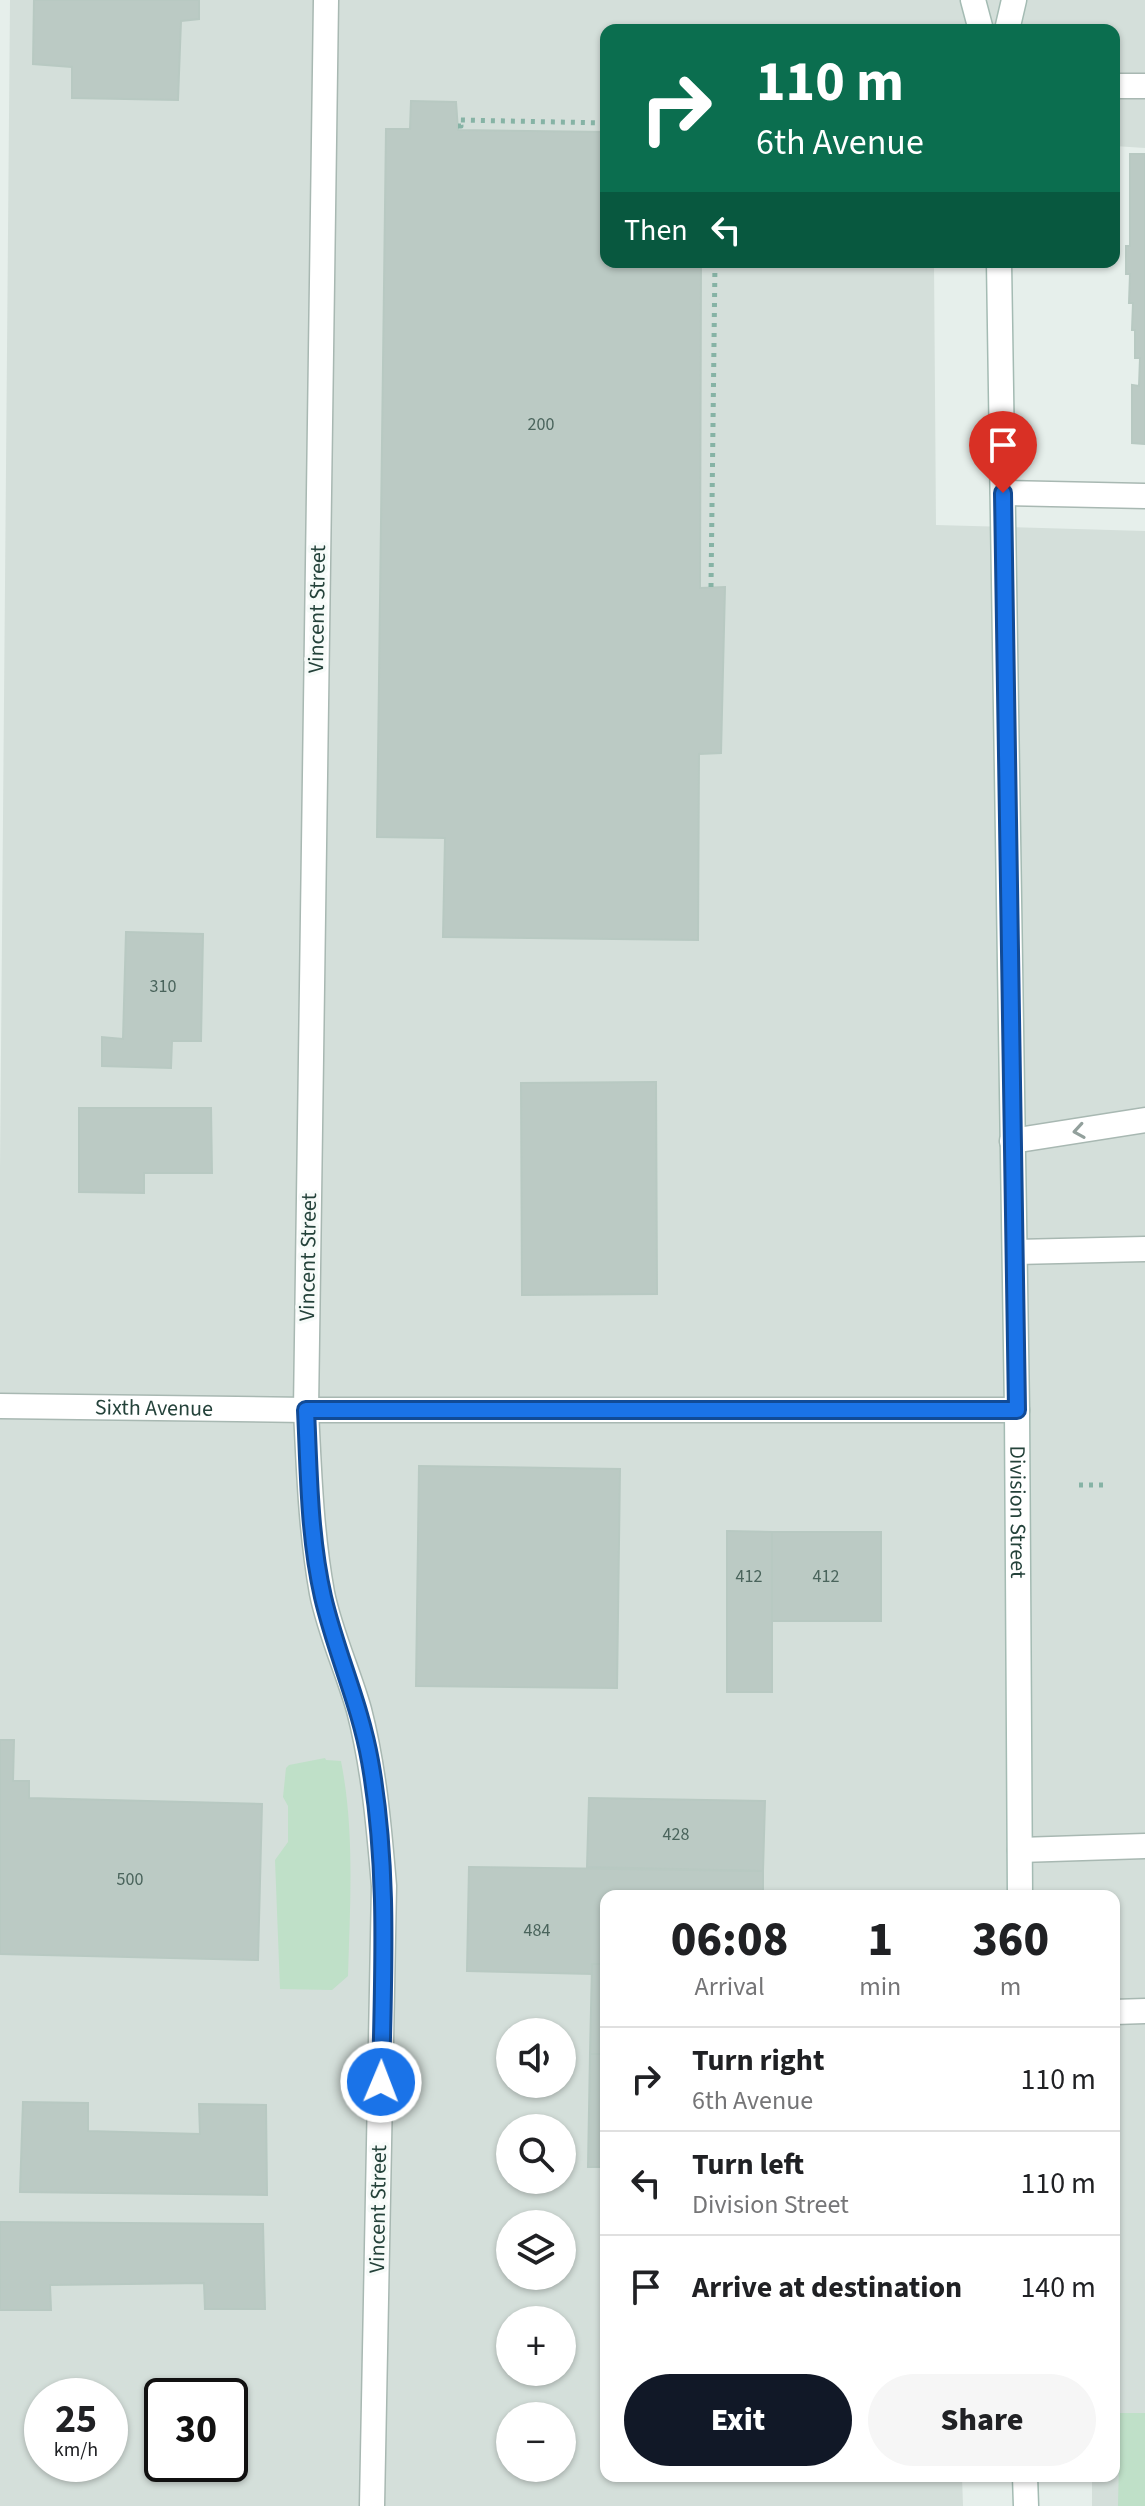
<!DOCTYPE html>
<html lang="en">
<head>
<meta charset="utf-8">
<style>
  body { margin:0; font-family:"Source Sans 3",sans-serif; background:#f6f6f6; color:#202124; height:100vh; display:flex; flex-direction:column; font-size:30px; white-space:nowrap }
  * { box-sizing:border-box; margin:0 }
  p { font-size:26px; color:#757577 }
  .icon { flex:none; width:44px; height:44px; fill:none; stroke:currentColor; stroke-width:2; stroke-linecap:round; stroke-linejoin:round }
  .map { position:relative; flex:1; overflow:hidden }
  .details { position:absolute; left:600px; top:1890px; width:520px; height:592px; display:flex; flex-direction:column; background:#fff; border-radius:16px; box-shadow:0 2px 6px #0004 }
  .details>* { flex:none }
  .banner { position:absolute; left:600px; top:24px; width:520px; height:244px; border-radius:16px; box-shadow:0 2px 6px #0004; background:#0b6e4f; color:#fff; overflow:hidden }
  .tools { position:absolute; left:496px; top:2018px; display:grid; gap:16px }
  .tools a { display:grid; place-items:center; width:80px; height:80px; border-radius:50%; background:#fff; box-shadow:0 2px 6px #0004; font-size:40px }
  .speed { position:absolute; left:24px; top:2378px; display:flex; gap:16px; font-size:40px; font-weight:700; text-align:center }
  .speed>* { display:grid; place-content:center; width:104px; height:104px; border-radius:50%; background:#fff; box-shadow:0 2px 6px #0004; line-height:1 }
  .speed small { font-size:20px; font-weight:400 }
  .speed .limit { border:4px solid #111; border-radius:12px; background:#fff; color:#111 }
  .pin { position:absolute; display:grid; place-items:center; width:68px; height:68px; color:#fff; margin:-82px -34px; border-radius:50% 50% 50% 0; rotate:-45deg; box-shadow:0 0 8px #0007 }
  .pin .icon { rotate:45deg }
  .me { position:absolute; width:88px; margin:-44px; rotate:1deg; stroke-linejoin:round; filter:drop-shadow(0 0 6px #0008) }
  .turn { display:flex; align-items:center; gap:28px; height:168px; padding:0 24px; font-size:36px }
  .turn .icon { width:104px; height:104px; stroke-width:2.5 }
  .turn b { display:block; font-size:56px; line-height:68px }
  .then { display:flex; align-items:center; height:76px; padding:0 24px; background:#0003; gap:16px; font-size:30px }
  .eta { display:flex; justify-content:space-evenly; align-items:center; height:136px; text-align:center }
  .eta b { font-size:48px; font-weight:800; line-height:56px }
  .button { display:flex; gap:16px; margin-top:auto; padding:16px 24px }
  .button a { flex:1; height:92px; border-radius:48px; background:#111827; color:#fff; font-size:32px; font-weight:800; line-height:92px; text-align:center }
  .button a+a { background:#f6f6f6; color:#202124 }
  ul { padding:0; list-style:none }
  li { display:flex; align-items:center; gap:24px; height:104px; padding:0 24px; border-top:2px solid #e0e0e0 }
  li div { flex:1 }
  li b { display:block; font-size:30px }
  li em { font-style:normal }
  .map>svg:first-child { display:block }
  .built { fill:#d4dfda; fill-rule:evenodd }
  .green { fill:#bfe0c8 }
  .building { fill:#bbcac4; stroke:#b8c9c2; stroke-width:2 }
  .lines { fill:none; stroke-linecap:round; stroke-linejoin:round }
  .service-casing { stroke:#a8b8b2; stroke-width:27 }
  .minor-casing { stroke:#a8b8b2; stroke-width:27 }
  .secondary-casing { stroke:#a4bbb3; stroke-width:27 }
  .path { stroke:#86b3a5; stroke-width:5; stroke-dasharray:4 6; stroke-linecap:butt }
  .service { stroke:#fff; stroke-width:24 }
  .minor { stroke:#fff; stroke-width:24 }
  .secondary { stroke:#fff; stroke-width:24 }
  .oneway { stroke:#92a09c }
  .route-casing { stroke:#114b97; stroke-width:20 }
  .route { stroke:#1a73e8; stroke-width:14 }
  .labels { text-anchor:middle; dominant-baseline:central; stroke-width:7; stroke-linejoin:round; paint-order:stroke }
  .number-label { font-size:18px; fill:#4a645c }
  .street-label { font-size:22px; fill:#24423a; stroke:#f7fbf9 }
</style>
</head>
<body>
<div class="map">
<svg width="1145" height="2506" viewBox="0 0 1145 2506">
  <rect width="100%" height="100%" fill="#e6efeb"/>
  <path class="built" d="M10 0H1145V148L1114 146V30H606V262H934L936 525 1145 531V2506H1092V2476H1114V1896H606V2476H962L963 2506H0V1169ZM510 2032H562V2084H510ZM510 2128H562V2180H510ZM510 2224H562V2276H510ZM510 2320H562V2372H510ZM42 2396H110V2464H42ZM162 2396H230V2464H162ZM510 2416H562V2468H510Z"/>
  <g class="green">
    <path d="M325 1758 326 1760 341 1761C355 1832 350 1904 348 1976L332 1990 280 1989 275 1860 288 1842V1806L283 1797 286 1768 289 1765Z"/>
    <path d="M1120 2413H1145V2506H1118Z"/>
  </g>
  <g class="building">
    <path d="M34 0H199V19L181 21 178 100 72 98V67L33 64Z"/>
    <path d="M411 101 456 102 458 130 606 132V262H701L700 588 725 587 721 753 699 754 698 940 443 937 445 838 377 837 386 129H410Z"/>
    <path d="M1130 154H1145V444L1132 443V385L1139 386 1140 358H1135V330H1132L1133 303H1129L1130 274H1126V246H1130Z"/>
    <path d="M126 932 203 934 201 1041H172L171 1068 102 1066V1037L123 1039Z"/>
    <path d="M656 1082 657 1294 522 1295 521 1083Z"/>
    <path d="M79 1108H211L212 1173H144V1193L79 1192Z"/>
    <path d="M419 1466 620 1469 617 1688 416 1686Z"/>
    <path d="M727 1531 772 1532V1692H727Z"/>
    <rect x="772" y="1532" width="109" height="89"/>
    <path d="M0 1740H14L13 1781H29V1798L262 1804 258 1960 0 1954Z"/>
    <path d="M589 1798 765 1801 763 1871 587 1867Z"/>
    <path d="M469 1867 763 1871V1896H606V1964H592V1974L467 1971Z"/>
    <path d="M592 1964H606V2054H590Z"/>
    <path d="M590 2054H606V2167H588Z"/>
    <path d="M23 2102 88 2103V2131L200 2134 199 2104 266 2105 267 2195 20 2192Z"/>
    <path d="M0 2222 263 2224 265 2309H205L204 2283 50 2285 51 2310H0Z"/>
  </g>
  <g class="lines">
    <g class="service-casing">
      <g id="service">
        <path d="M1114 86H1145"/>
        <path d="M1003 493 1145 496"/>
        <path d="M1012 1141 1145 1120"/>
        <path d="M1015 1252 1145 1249"/>
        <path d="M1020 1850 1145 1846"/>
        <path d="M1114 2012 1145 2011"/>
      </g>
    </g>
    <g class="minor-casing">
      <g id="minor">
        <path d="M326 0 306 1410C309 1471 311 1532 322 1593 330 1633 348 1671 359 1710 374 1768 379 1827 384 1886L372 2506"/>
        <path id="s1" d="M0 1406 306 1410H1017"/>
      </g>
    </g>
    <g class="secondary-casing">
      <g id="secondary">
        <path d="M973 0 981 30"/>
        <path d="M1007 30 1014 0"/>
        <path id="s2" d="M999 262 1017 1410 1020 1896"/>
        <path d="M1025 2476 1026 2506"/>
      </g>
    </g>
    <g class="path">
      <path d="M458 126H461L460 120 606 123"/>
      <path d="M711 587 715 262"/>
      <path d="M1079 1485H1109"/>
    </g>
    <use href="#service" class="service"/>
    <use href="#minor" class="minor"/>
    <use href="#secondary" class="secondary"/>
  </g>
  <defs><path id="oneway-chevron" d="M-2-3.5L2.5 0L-2 3.5" fill="none" stroke-width="1.6" stroke-linecap="round" stroke-linejoin="round" transform="scale(2)"/></defs>
  <use class="oneway" href="#oneway-chevron" transform="translate(1079 1131) rotate(171)"/>
  <g class="lines">
    <g class="route-casing">
      <path id="route" d="M381 2082C383 1974 389 1867 370 1761 360 1704 336 1653 323 1597 309 1536 309 1472 306 1410H1017L1003 493"/>
    </g>
    <use href="#route" class="route"/>
  </g>
  <g class="labels">
    <g class="number-label">
      <text x="541" y="424">200</text>
      <text x="163" y="986">310</text>
      <text x="749" y="1576">412</text>
      <text x="826" y="1576">412</text>
      <text x="676" y="1834">428</text>
      <text x="130" y="1879">500</text>
      <text x="537" y="1930">484</text>
    </g>
    <g class="street-label">
      <text transform="translate(317 609) rotate(-89)">Vincent Street</text>
      <text transform="translate(308 1257) rotate(-89)">Vincent Street</text>
      <text stroke="none"><textPath href="#s1" startOffset="154">Sixth Avenue</textPath></text>
      <text stroke="none"><textPath href="#s2" startOffset="1250">Division Street</textPath></text>
      <text transform="translate(378 2209) rotate(-89)">Vincent Street</text>
    </g>
  </g>
</svg>
<div class="tools">
<a><svg class="icon" aria-label="sound" viewBox="0 0 24 24"><path d="M4 9h4l5-4v14l-5-4H4zM17 9q2 3 0 6"/></svg></a>
<a><svg class="icon" aria-label="search" viewBox="0 0 24 24"><circle cx="10" cy="10" r="6"/><path d="M15 15l6 6"/></svg></a>
<a><svg class="icon" aria-label="layers" viewBox="0 0 24 24"><path d="M12 4l9 5-9 5-9-5zM3 14l9 5 9-5"/></svg></a>
<a>+</a>
<a>−</a>
</div>
<div class="speed"><div>25<small>km/h</small></div><div class="limit">30</div></div>
<div class="pin" style="left:1003px;top:493px;background:#d93025"><svg class="icon" aria-label="arrive" viewBox="0 0 24 24"><path d="M6 21V4h12l-3 4 3 4H6"/></svg></div>
<svg class="me" style="left:381px;top:2082px" viewBox="-20 -20 40 40"><circle r="17" fill="#1a73e8" stroke="#fff" stroke-width="3"/><path d="M0-11L8 9 0 5-8 9z" fill="#fff"/></svg>
<div class="banner">
<div class="turn"><svg class="icon" aria-label="right" viewBox="0 0 24 24"><path d="M7 20v-9h11M14 6l5 5-5 5"/></svg><div><b>110 m</b>6th Avenue</div></div>
<div class="then">Then<svg class="icon" aria-label="left" viewBox="0 0 24 24"><path d="M17 20v-9H6M10 6l-5 5 5 5"/></svg></div>
</div>
<section class="details">
<div class="eta">
<div><b>06:08</b><p>Arrival</p></div>
<div><b>1</b><p>min</p></div>
<div><b>360</b><p>m</p></div>
</div>
<ul>
<li><svg class="icon" aria-label="right" viewBox="0 0 24 24"><path d="M7 20v-9h11M14 6l5 5-5 5"/></svg><div><b>Turn right</b><p>6th Avenue</p></div><em>110 m</em></li>
<li><svg class="icon" aria-label="left" viewBox="0 0 24 24"><path d="M17 20v-9H6M10 6l-5 5 5 5"/></svg><div><b>Turn left</b><p>Division Street</p></div><em>110 m</em></li>
<li><svg class="icon" aria-label="arrive" viewBox="0 0 24 24"><path d="M6 21V4h12l-3 4 3 4H6"/></svg><div><b>Arrive at destination</b></div><em>140 m</em></li>
</ul>
<div class="button"><a>Exit</a><a>Share</a></div>
</section>
</div>
</body>
</html>
